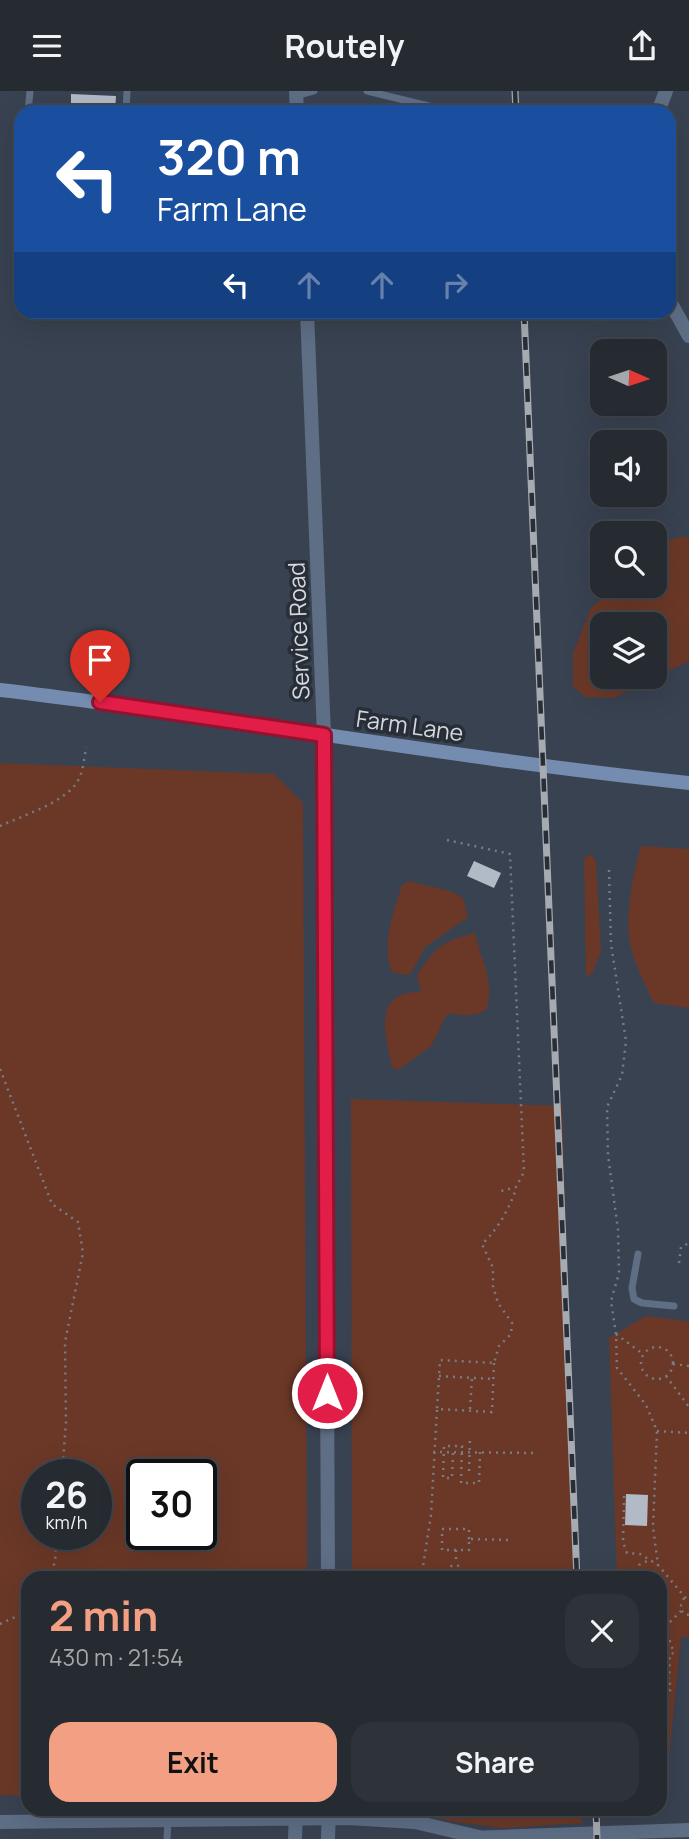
<!DOCTYPE html>
<html lang="en">
<head>
<meta charset="utf-8">
<style>
  body { margin:0; font-family:Manrope,sans-serif; background:#2e3239; color:#f1f3f6; height:100vh; display:flex; flex-direction:column; font-size:26px; white-space:nowrap }
  * { box-sizing:border-box; margin:0 }
  p { font-size:23px; color:#a4a7ab }
  .icon { flex:none; width:38px; height:38px; fill:none; stroke:currentColor; stroke-width:2; stroke-linecap:round; stroke-linejoin:round }
  .map { position:relative; flex:1; overflow:hidden }
  .drawer { position:absolute; left:21px; top:1480px; width:646px; height:245px; display:flex; flex-direction:column; background:#262a31; border-radius:21px; box-shadow:0 7px 28px #0002,0 0 0 2px #42464d }
  .drawer>* { flex:none }
  .banner { position:absolute; left:14px; top:14px; width:662px; height:214px; border-radius:21px; box-shadow:0 7px 28px #0002,0 0 0 2px #42464d; background:#1a4fa0; color:#fff; overflow:hidden }
  .needle { width:46px; rotate:93deg }
  .buttons { position:absolute; left:590px; top:248px; display:grid; gap:14px }
  .buttons a { display:grid; place-items:center; width:77px; height:77px; border-radius:14px; background:#262a31; box-shadow:0 7px 28px #0002,0 0 0 2px #42464d; font-size:35px }
  .speed { position:absolute; left:21px; top:1368px; display:flex; gap:14px; font-size:35px; font-weight:700; text-align:center }
  .speed>* { display:grid; place-content:center; width:91px; height:91px; border-radius:50%; background:#262a31; box-shadow:0 7px 28px #0002,0 0 0 2px #42464d; line-height:1 }
  .speed small { font-size:18px; font-weight:400 }
  .speed .limit { border:4px solid #111; border-radius:10px; background:#fff; color:#111 }
  .pin { position:absolute; display:grid; place-items:center; width:60px; height:60px; color:#fff; margin:-72px -30px; border-radius:50% 50% 50% 0; rotate:-45deg; box-shadow:0 0 7px #0007 }
  .pin .icon { rotate:45deg }
  .me { position:absolute; width:77px; margin:-38px; rotate:0deg; stroke-linejoin:round; filter:drop-shadow(0 0 5px #0008) }
  .turn { display:flex; align-items:center; gap:24px; height:147px; padding:0 28px; font-size:32px }
  .turn .icon { width:91px; height:91px; stroke-width:2.5 }
  .turn b { display:block; font-size:49px; line-height:60px }
  .lanes { display:flex; align-items:center; height:66px; padding:0 28px; background:#0003; justify-content:center; gap:35px; direction:ltr }
  .lanes .off { opacity:.35 }
  .round { display:grid; place-items:center; flex:none; width:74px; height:74px; border-radius:21px; background:#2e3239 }
  .head { display:flex; align-items:center; justify-content:space-between; height:119px; padding:0 28px }
  h1 { font-size:42px; font-weight:700; line-height:52px; color:#f39f83 }
  .primary-button { display:flex; gap:14px; margin-top:auto; padding:14px 28px }
  .primary-button a { flex:1; height:80px; border-radius:21px; background:#f39f83; color:#111; font-size:28px; font-weight:700; line-height:80px; text-align:center }
  .primary-button a+a { background:#2e3239; color:#f1f3f6 }
  header { display:flex; justify-content:space-between; align-items:center; height:91px; padding:0 28px; background:#262a31; font-size:32px; font-weight:700 }
  .map>svg:first-child { display:block }
  .built { fill:#394251; fill-rule:evenodd }
  .green { fill:#6b3827; fill-rule:evenodd }
  .building { fill:#b2bac5 }
  .lines { fill:none; stroke-linecap:round; stroke-linejoin:round }
  .path { stroke:#777c84; stroke-width:2.5; stroke-dasharray:2 5; stroke-linecap:butt }
  .lane { stroke:#5e6e85; stroke-width:7 }
  .street { stroke:#5e6e85; stroke-width:14 }
  .secondary { stroke:#738cb0; stroke-width:14 }
  .rail-casing { stroke:#a6aab1; stroke-width:7 }
  .rail { stroke:#282e37; stroke-width:4.5; stroke-dasharray:13; stroke-linecap:butt }
  .route-casing { stroke:#92132f; stroke-width:18 }
  .route { stroke:#e11d48; stroke-width:12 }
  .labels { text-anchor:middle; dominant-baseline:central; stroke-width:7; stroke-linejoin:round; paint-order:stroke }
  .street-label { font-size:23px; fill:#d5d9df; stroke:#282e37 }
</style>
</head>
<body>
<header><svg class="icon" aria-label="menu" viewBox="0 0 24 24"><path d="M4 6h16M4 12h16M4 18h16"/></svg>Routely<svg class="icon" aria-label="share" viewBox="0 0 24 24"><path d="M12 15V3M7 8l5-5 5 5M5 13v7h14v-7"/></svg></header>
<div class="map">
<svg width="689" height="1748" viewBox="0 0 689 1748">
  <rect width="100%" height="100%" fill="#323841"/>
  <path class="built" d="M0 0H689V1748H0ZM21 21H668V220H21ZM602 261H654V313H602ZM602 352H654V404H602ZM602 443H654V495H602ZM602 534H654V586H602ZM37 1384H96V1444H37ZM142 1384H201V1444H142ZM28 1488H660V1718H28Z"/>
  <g class="green">
    <path d="M684 445 689 448V570L614 607 585 606 573 595V563L591 517 616 495H654L655 458 660 452ZM602 534H654V586H602Z"/>
    <path d="M0 672 274 683 303 712 307 1487 28 1488V1705L0 1704ZM37 1384H96V1444H37ZM201 1384V1444H142V1384Z"/>
    <path d="M641 755 689 758V917L654 912C645 894 634 872 630 852 625 823 633 783 641 755Z"/>
    <path d="M591 763 596 770 601 860 592 883 586 885 584 768Z"/>
    <path d="M410 790C429 797 447 796 463 807L468 826 425 856 411 882 406 884 392 881C381 854 394 820 402 794Z"/>
    <path d="M475 842C481 873 494 882 487 918 474 926 465 925 451 922L446 925 431 955 398 979 392 976C385 943 372 900 421 901L417 884C436 856 441 851 475 842Z"/>
    <path d="M351 1008 562 1015 576 1487H352Z"/>
    <path d="M646 1225 686 1230 689 1233V1546H681L664 1716H660V1488L617 1487 609 1247Z"/>
    <path d="M353 1719H582V1732L503 1737 456 1731 411 1722 353 1721Z"/>
  </g>
  <g class="building">
    <path d="M71 3 116 5 115 21H71Z"/>
    <path d="M474 770 501 782 494 797 467 785Z"/>
    <path d="M626 1403 648 1404 647 1435 625 1434Z"/>
  </g>
  <g class="lines">
    <g class="path">
      <path d="M0 735C22 725 60 713 75 694 83 684 84 669 86 656"/>
      <path d="M447 749 510 763 524 1081 516 1096 498 1101"/>
      <path d="M609 779 611 853 626 950 622 984 607 1016 608 1064 618 1139 619 1182 611 1210 616 1243 617 1277 646 1314 657 1340 653 1436 658 1474 689 1511"/>
      <path d="M0 978 52 1113 78 1131 83 1162 65 1251 66 1331 62 1384"/>
      <path d="M679 1172 681 1156 689 1152"/>
      <path d="M616 1243 643 1263"/>
      <circle cx="657" cy="1272" r="16"/>
      <path d="M494 1272 492 1321 437 1318 440 1269 494 1272 499 1255 511 1243 512 1232 498 1212 493 1195V1177L482 1153C498 1138 507 1121 515 1101"/>
      <path d="M673 1273 689 1275"/>
      <path d="M439 1285 493 1288"/>
      <path d="M666 1285 689 1316"/>
      <path d="M470 1318 472 1287"/>
      <path d="M657 1340 689 1342"/>
      <path d="M433 1361 536 1362"/>
      <path d="M453 1362 452 1387H443L444 1355H462L461 1392H479L480 1361"/>
      <path d="M469 1380 470 1345"/>
      <path d="M624 1405 623 1451 627 1462 640 1463 658 1474"/>
      <path d="M469 1448V1438H442V1459H469V1448L511 1449"/>
      <path d="M456 1459V1473"/>
      <circle cx="455" cy="1481" r="7"/>
      <path d="M423 1482 449 1480"/>
      <path d="M50 1488 55 1470 57 1444"/>
      <path d="M423 1488 422 1482 431 1424 437 1318"/>
      <path d="M636 1488 639 1474 649 1469"/>
      <path d="M684 1507 680 1517 684 1523 689 1524"/>
      <path d="M0 1533 28 1520"/>
      <path d="M665 1536 674 1562 670 1563 669 1588"/>
      <path d="M660 1541 681 1520"/>
      <path d="M660 1575 662 1578V1585"/>
      <path d="M660 1591 663 1588H669L671 1598 665 1607"/>
      <path d="M660 1598 666 1612 660 1629"/>
      <path d="M543 1718 544 1731"/>
      <path d="M650 1718 651 1722"/>
    </g>
    <g class="lane">
      <path d="M367 0 437 17 439 21"/>
      <path d="M296 5 314 0"/>
      <path d="M28 21 30 0"/>
      <path d="M126 21 127 0"/>
      <path d="M638 1163 632 1197 634 1208 642 1212 674 1215"/>
      <path d="M167 1748 168 1730"/>
    </g>
    <g class="street">
      <path d="M296 0 297 21"/>
      <path d="M658 21 666 0"/>
      <path d="M668 207 689 245"/>
      <path d="M307 220 324 644 328 1488"/>
      <path d="M0 1731 349 1727 415 1731 479 1746"/>
      <path d="M470 1747 689 1739"/>
      <path d="M295 1748 296 1720"/>
      <path d="M328 1748 329 1718"/>
    </g>
    <path class="secondary" d="M0 599C230 626 458 668 689 692"/>
    <g class="rail-casing">
      <g id="rail">
        <path d="M515 0 516 21"/>
        <path d="M524 220 577 1488"/>
        <path d="M596 1718 597 1748"/>
      </g>
    </g>
    <use href="#rail" class="rail"/>
  </g>
  <g class="lines">
    <g class="route-casing">
      <path id="route" d="M100 611 324 644 327 1302"/>
    </g>
    <use href="#route" class="route"/>
  </g>
  <g class="labels">
    <g class="street-label">
      <text transform="translate(298 540) rotate(-92)">Service Road</text>
      <text transform="translate(410 634) rotate(8)">Farm Lane</text>
    </g>
  </g>
</svg>
<div class="buttons">
<a><svg class="needle" viewBox="-14 -14 28 28"><path d="M0-13l5 13h-10z" fill="#e53935"/><path d="M0 13l5-13h-10z" fill="#a4a7ab"/></svg></a>
<a><svg class="icon" aria-label="sound" viewBox="0 0 24 24"><path d="M4 9h4l5-4v14l-5-4H4zM17 9q2 3 0 6"/></svg></a>
<a><svg class="icon" aria-label="search" viewBox="0 0 24 24"><circle cx="10" cy="10" r="6"/><path d="M15 15l6 6"/></svg></a>
<a><svg class="icon" aria-label="layers" viewBox="0 0 24 24"><path d="M12 4l9 5-9 5-9-5zM3 14l9 5 9-5"/></svg></a>
</div>
<div class="speed"><div>26<small>km/h</small></div><div class="limit">30</div></div>
<div class="pin" style="left:100px;top:611px;background:#d93025"><svg class="icon" aria-label="arrive" viewBox="0 0 24 24"><path d="M6 21V4h12l-3 4 3 4H6"/></svg></div>
<svg class="me" style="left:327px;top:1302px" viewBox="-20 -20 40 40"><circle r="17" fill="#e11d48" stroke="#fff" stroke-width="3"/><path d="M0-11L8 9 0 5-8 9z" fill="#fff"/></svg>
<div class="banner">
<div class="turn"><svg class="icon" aria-label="left" viewBox="0 0 24 24"><path d="M17 20v-9H6M10 6l-5 5 5 5"/></svg><div><b>320 m</b>Farm Lane</div></div>
<div class="lanes"><svg class="icon" aria-label="left" viewBox="0 0 24 24"><path d="M17 20v-9H6M10 6l-5 5 5 5"/></svg><svg class="icon off" aria-label="ahead" viewBox="0 0 24 24"><path d="M12 20V5M6 11l6-6 6 6"/></svg><svg class="icon off" aria-label="ahead" viewBox="0 0 24 24"><path d="M12 20V5M6 11l6-6 6 6"/></svg><svg class="icon off" aria-label="right" viewBox="0 0 24 24"><path d="M7 20v-9h11M14 6l5 5-5 5"/></svg></div>
</div>
<section class="drawer">
<div class="head"><div><h1>2 min</h1><p>430 m · 21:54</p></div><a class="round"><svg class="icon" aria-label="close" viewBox="0 0 24 24"><path d="M6 6l12 12M18 6L6 18"/></svg></a></div>
<div class="primary-button"><a>Exit</a><a>Share</a></div>
</section>
</div>
</body>
</html>
